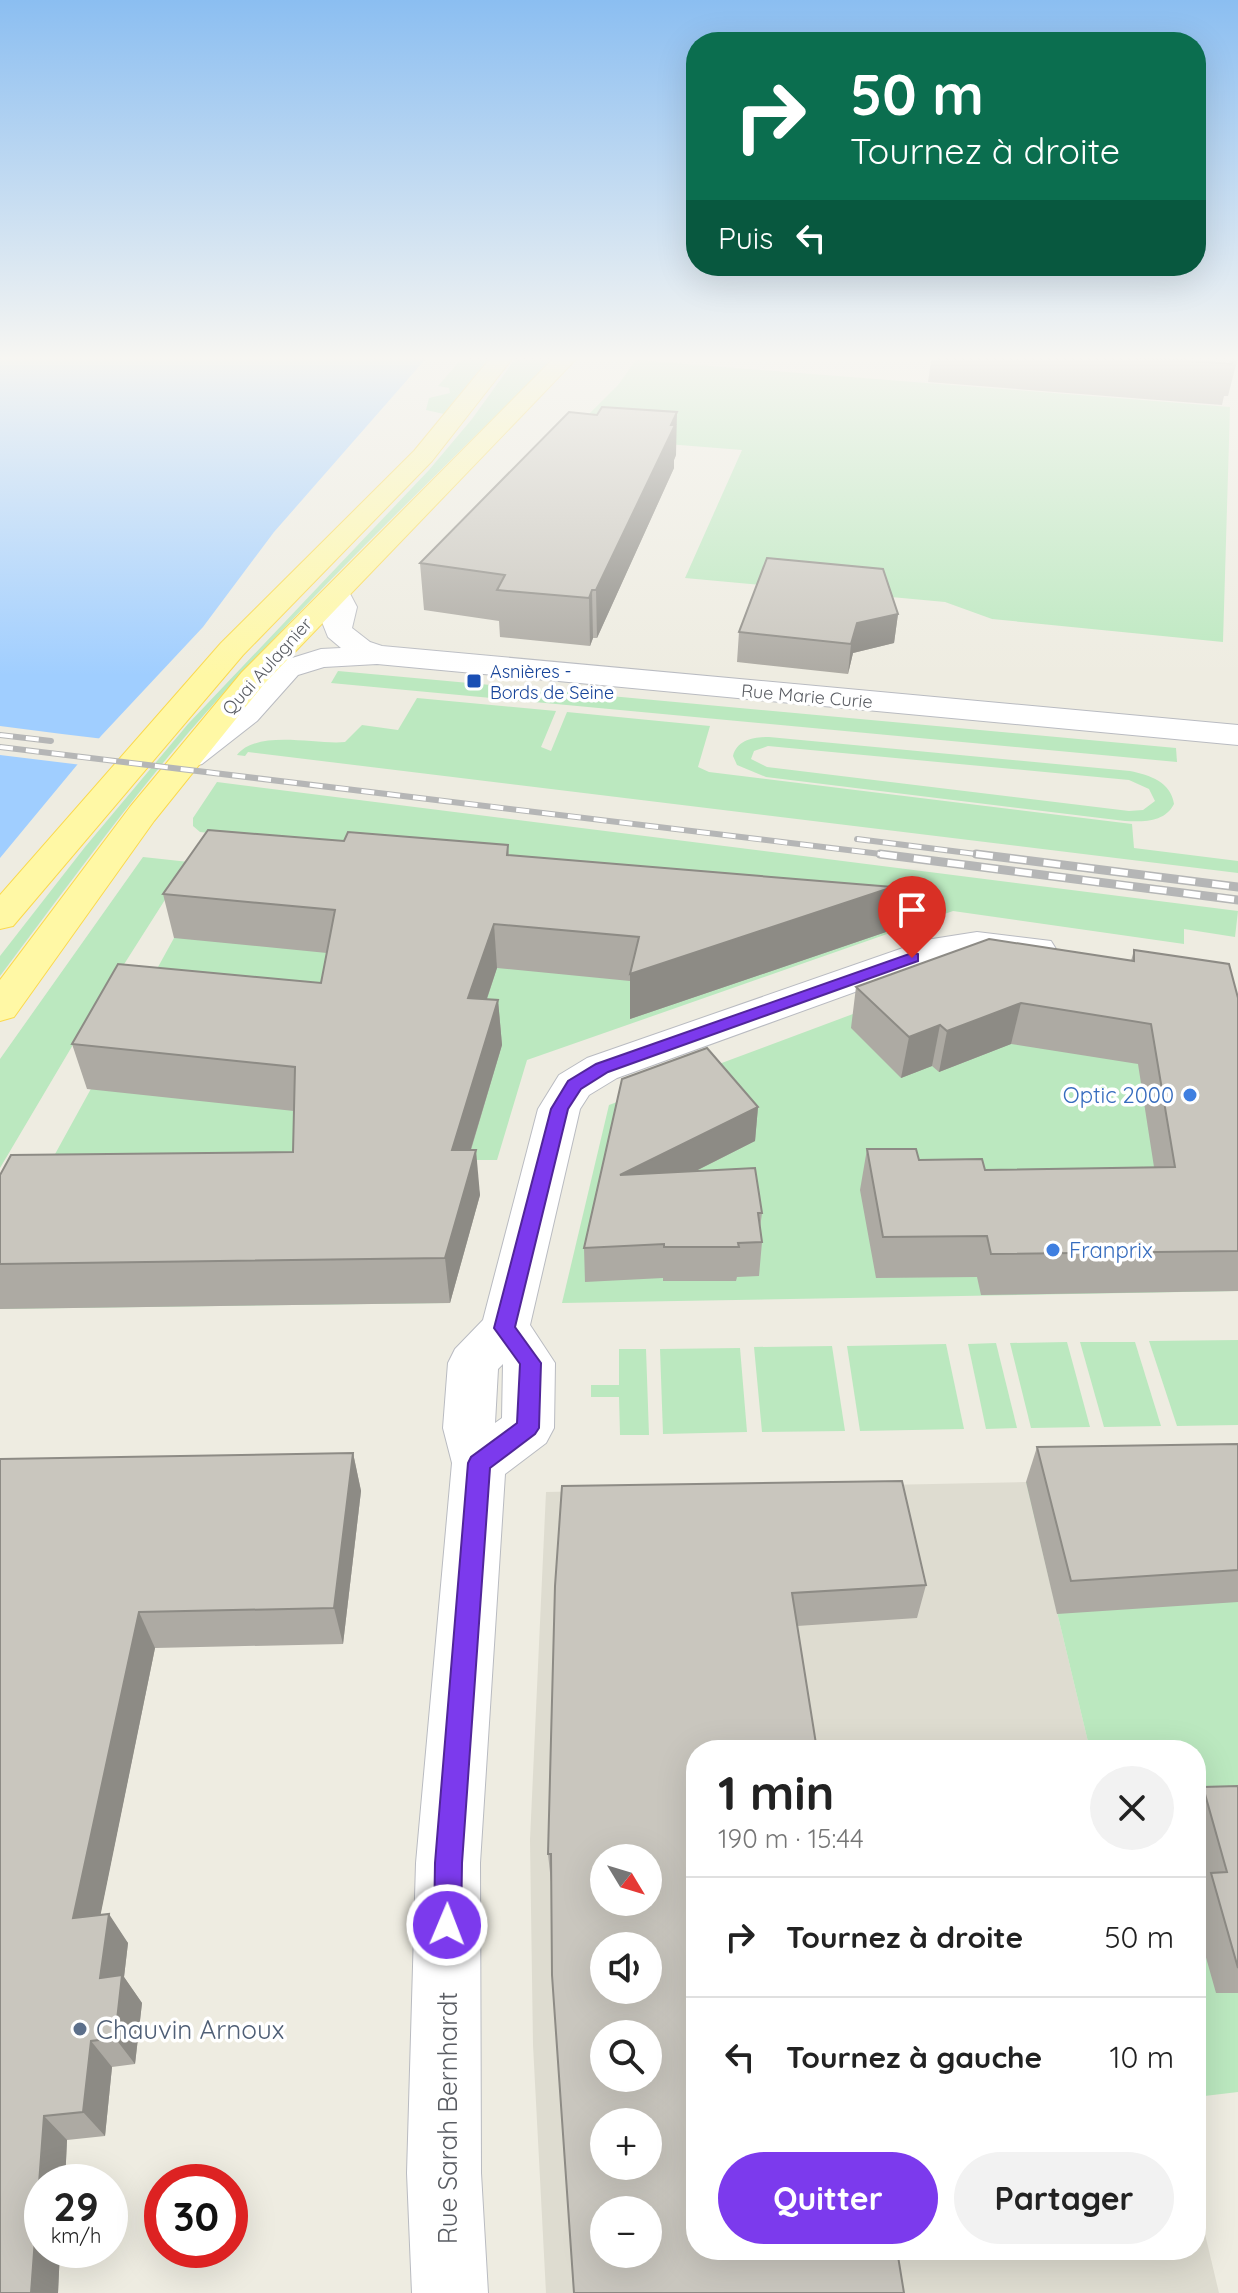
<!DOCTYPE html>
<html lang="fr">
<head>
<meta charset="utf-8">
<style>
  body { margin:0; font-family:Quicksand,sans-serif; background:#f2f2f2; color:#222; height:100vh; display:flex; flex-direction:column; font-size:30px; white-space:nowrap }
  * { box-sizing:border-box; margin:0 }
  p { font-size:26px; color:#767676 }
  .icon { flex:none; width:44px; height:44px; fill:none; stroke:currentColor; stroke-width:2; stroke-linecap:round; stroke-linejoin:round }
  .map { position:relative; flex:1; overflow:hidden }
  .details { position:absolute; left:686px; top:1740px; width:520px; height:520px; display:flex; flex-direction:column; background:#fff; border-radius:32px; box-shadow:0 8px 32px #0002 }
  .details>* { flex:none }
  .banner { position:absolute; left:686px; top:32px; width:520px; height:244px; border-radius:32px; box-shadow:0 8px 32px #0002; background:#0b6e4f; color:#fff; overflow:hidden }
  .needle { width:52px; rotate:128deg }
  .fabs { position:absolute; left:590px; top:1844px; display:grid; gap:16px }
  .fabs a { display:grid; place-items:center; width:72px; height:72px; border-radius:50%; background:#fff; box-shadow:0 8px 32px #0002; font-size:40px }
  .speed { position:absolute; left:24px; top:2164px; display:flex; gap:16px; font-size:40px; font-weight:700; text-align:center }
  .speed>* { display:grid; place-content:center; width:104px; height:104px; border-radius:50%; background:#fff; box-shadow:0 8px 32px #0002; line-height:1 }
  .speed small { font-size:20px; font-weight:400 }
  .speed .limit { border:12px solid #d22; background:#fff; color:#111 }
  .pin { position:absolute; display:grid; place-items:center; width:68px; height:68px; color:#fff; margin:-82px -34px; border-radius:50% 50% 50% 0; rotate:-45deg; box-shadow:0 0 8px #0007 }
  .pin .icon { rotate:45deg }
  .me { position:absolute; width:88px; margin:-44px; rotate:1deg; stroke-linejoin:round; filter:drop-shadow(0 0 6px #0008) }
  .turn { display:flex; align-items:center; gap:28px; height:168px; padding:0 32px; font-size:36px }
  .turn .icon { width:104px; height:104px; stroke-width:2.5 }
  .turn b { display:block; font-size:56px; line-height:68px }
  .then { display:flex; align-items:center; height:76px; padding:0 32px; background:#0003; gap:16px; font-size:30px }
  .round { display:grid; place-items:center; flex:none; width:84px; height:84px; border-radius:42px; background:#f2f2f2 }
  .headline { display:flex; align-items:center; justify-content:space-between; height:136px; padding:0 32px }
  h1 { font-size:48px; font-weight:800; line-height:60px }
  .primary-button { display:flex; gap:16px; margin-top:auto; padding:16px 32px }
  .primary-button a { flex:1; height:92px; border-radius:48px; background:#7c3aed; color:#fff; font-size:32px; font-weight:800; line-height:92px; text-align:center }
  .primary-button a+a { background:#f2f2f2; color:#222 }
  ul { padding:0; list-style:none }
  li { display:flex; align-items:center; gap:24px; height:120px; padding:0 32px; border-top:2px solid #e0e0e0 }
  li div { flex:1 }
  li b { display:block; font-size:30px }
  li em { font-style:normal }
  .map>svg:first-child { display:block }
  .education { fill:#dedcd0; fill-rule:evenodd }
  .green { fill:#bbe8bf; fill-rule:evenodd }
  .water { fill:#a0ceff }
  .pier { fill:#eeece1 }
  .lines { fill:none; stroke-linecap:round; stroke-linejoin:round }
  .minor-casing { stroke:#b9bbc1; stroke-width:2 }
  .major-casing { stroke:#fbd94d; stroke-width:2 }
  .minor { fill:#fff; fill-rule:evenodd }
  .major { fill:#fff8a5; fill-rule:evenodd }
  .rail-far1-casing { stroke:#b5b6b6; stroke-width:6 }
  .rail-casing { stroke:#b5b6b6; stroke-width:9 }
  .rail-far1 { stroke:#fff; stroke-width:4; stroke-dasharray:13; stroke-linecap:butt }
  .rail { stroke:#fff; stroke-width:6; stroke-dasharray:17; stroke-linecap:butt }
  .wall { fill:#adaaa3 }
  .shaded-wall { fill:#8d8b85 }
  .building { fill:#c9c6be; stroke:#8d8b85; stroke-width:2; fill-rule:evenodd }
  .route { fill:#7c3aed; stroke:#51269a; stroke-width:2 }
  .transit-dot { fill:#1a4fb4; stroke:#fff; stroke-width:3 }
  .shop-dot { fill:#3f7fe0; stroke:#fff; stroke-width:3 }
  .service-dot { fill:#5c6f8a; stroke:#fff; stroke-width:3 }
  .labels { text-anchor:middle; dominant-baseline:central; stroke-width:7; stroke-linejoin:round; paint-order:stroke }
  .far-street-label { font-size:18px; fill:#5a5d63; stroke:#fff }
  .far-transit-label { font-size:18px; fill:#164399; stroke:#fff; text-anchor:start }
  .shop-label { font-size:22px; fill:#366cbe; stroke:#fff; text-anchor:end }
  .near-service-label { font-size:26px; fill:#4e5e75; stroke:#fff; text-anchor:start }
  .near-street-label { font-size:26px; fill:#5a5d63; stroke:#fff }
</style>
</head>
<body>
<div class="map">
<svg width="1238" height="2293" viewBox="0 0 1238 2293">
  <rect width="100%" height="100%" fill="#eeece1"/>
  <path class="education" d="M1026 1482 1090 1750H696V2250H1196V2196L1219 2293H546L533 2045 530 1840 546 1492ZM604 1858H648V1902H604ZM604 1946H648V1990H604ZM604 2034H648V2078H604ZM604 2122H648V2166H604ZM604 2210H648V2254H604Z"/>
  <g class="green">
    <path d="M469 355H491L444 414 426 410 429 398 450 393 449 388 438 386 458 363Z"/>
    <path d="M518 355H557C433 479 304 600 189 732 122 810 62 894 0 976V956L85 847 188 724 429 470 472 419Z"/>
    <path d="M636 360 1230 407 1223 642 992 619 945 602 685 578 742 450 567 436 618 385Z"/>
    <path d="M338 671 1176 748 1177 762 331 683Z"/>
    <path d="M417 698 556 711 541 747 551 751 567 712 710 726 698 767 709 772 1132 824 1134 848 1238 861V873L248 752 245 756 237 755C257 729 316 745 345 742L362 725 398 730Z"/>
    <path d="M769 737 1130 771C1150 775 1171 782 1174 804 1165 822 1144 822 1125 821L766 777 737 765 733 756C737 740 754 737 769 737ZM768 746 1129 780 1149 789 1155 801 1143 810 1129 811 767 767 751 759 754 751Z"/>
    <path d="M217 782 1238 911 1235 937 1184 929V944L953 911 527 1060 497 1160H434L450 1303 0 1309V1254L174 938 242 837 200 832 193 826V818Z"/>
    <path d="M143 857 189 862 74 1043 0 1168V1059Z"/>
    <path d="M979 967 1215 1005 1238 1291 562 1303 609 1105Z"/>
    <path d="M1238 1340V1425L1177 1426 1149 1341Z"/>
    <path d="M1067 1342 1090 1427 1031 1428 1010 1343Z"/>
    <path d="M1080 1342H1135L1161 1426 1104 1427Z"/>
    <path d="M996 1343 1017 1428 986 1429 968 1344Z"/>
    <path d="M946 1344 964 1429 860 1431 847 1346Z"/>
    <path d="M832 1346 845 1431 762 1432 754 1347Z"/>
    <path d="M740 1348 747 1432 663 1434 660 1349Z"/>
    <path d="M619 1349H646L649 1435H620L619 1397H591V1385H619Z"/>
    <path d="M1238 1478V2092L1196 2097V1750H1090L1026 1482Z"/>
  </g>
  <path class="water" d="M0 355H429L274 532 203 627 101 736 0 858Z"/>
  <path class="pier" d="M0 726 62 734 104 739 82 765 0 755Z"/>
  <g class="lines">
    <g class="minor-casing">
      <g id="minor">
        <path d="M337 586 347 588 357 607 352 628 370 642 382 646 1238 725V745L377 664 324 667 298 675 257 721 202 764 190 767 178 764 174 757 178 750 235 707 276 663 321 649 341 648 328 637 322 622 329 607 323 594 327 588Z"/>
        <path d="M977 932 1051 941 1056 949 1051 957C1021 965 983 952 949 958L617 1078 589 1095 580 1109 530 1325 555 1363 554 1428 546 1443 505 1474 480 1863 481 2173 488 2293H412L407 2173 416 1863 452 1463 443 1428 448 1363 455 1349 483 1320 538 1109 559 1075 587 1058 926 940ZM503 1364 502 1418 495 1423 498 1369Z"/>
      </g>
    </g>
    <g class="major-casing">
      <g id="major">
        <path d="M493 355H515L432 461 243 655 13 926 0 929V895L221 643 414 451Z"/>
        <path d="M557 355H580L264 684 154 821 14 1017 0 1021V980L130 807 242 672Z"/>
      </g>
    </g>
    <use href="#minor" class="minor"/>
    <use href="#major" class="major"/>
    <g class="rail-far1-casing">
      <g id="rail-far1">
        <path d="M0 735 51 741"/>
        <path d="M0 747 897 856"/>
        <path d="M857 839 992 856"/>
      </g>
    </g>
    <g class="rail-casing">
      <g id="rail">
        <path d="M880 854 1238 900"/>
        <path d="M976 854 1238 887"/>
      </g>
    </g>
    <use href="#rail-far1" class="rail-far1"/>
    <use href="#rail" class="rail"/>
  </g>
  <g class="wall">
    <path d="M932 355H1238V357L1228 396H1224L1222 405 928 382Z"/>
    <path d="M676 455 674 460V468L597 638H593L590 646 500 637 499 621 424 610 420 563Z"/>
    <path d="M898 614 894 643 853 653 848 674 737 662 739 632Z"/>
    <path d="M344 841 508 845 509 855 893 887 886 932 630 1019V981L497 968 487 999 498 1000 502 1045 471 1150 480 1195 450 1303 0 1309V1175L293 1152 294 1111 87 1089 72 1044 321 983 327 953 174 938 163 894Z"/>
    <path d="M1134 950 1238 998V1291L981 1295 977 1277 876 1278 860 1190 867 1149 919 1160 985 1170 1154 1167 1138 1064 1011 1044 939 1072 932 1066 901 1078 851 1028 856 987 1131 961Z"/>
    <path d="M758 1107 755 1141 696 1171 762 1213 760 1228 762 1242 759 1276 737 1277 736 1281H663V1278L585 1282 584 1248Z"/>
    <path d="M1238 1444V1602L1057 1614 1026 1482 1037 1447Z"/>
    <path d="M353 1453 361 1491 343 1644 155 1648 100 1915 128 1943 124 1977 142 2003 135 2064 112 2067 105 2136 67 2140 65 2182H42V2250H60L58 2293H0V1459Z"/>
    <path d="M926 1585 917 1618 797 1626 551 1882 548 1854 555 1586Z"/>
    <path d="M1238 1786V1993H1216L1196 1922V1893L1202 1885 1196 1863V1798L1203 1787Z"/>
  </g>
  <g class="shaded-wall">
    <path d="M677 412 676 455 674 460V468L597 638 596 590Z"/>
    <path d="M592 590 593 638 590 646 589 598Z"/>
    <path d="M898 614 894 643 853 653 848 674 851 644 857 623Z"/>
    <path d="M893 887 886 932 630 1019V974Z"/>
    <path d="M494 924 497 968 472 1043 468 998Z"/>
    <path d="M498 1000 502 1045 457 1195 452 1150Z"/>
    <path d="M1021 1003 1011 1044 939 1072 947 1031Z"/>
    <path d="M940 1025 932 1066 901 1078 909 1037Z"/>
    <path d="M758 1107 755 1141 620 1209V1175Z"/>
    <path d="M476 1150 480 1195 450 1303 445 1258Z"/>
    <path d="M353 1453 361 1491 343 1644 334 1608Z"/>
    <path d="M139 1612 155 1648 94 1947 73 1918Z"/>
    <path d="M109 1914 128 1943 124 1977 142 2003 135 2064 115 2038 100 1978Z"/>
    <path d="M91 2041 112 2067 105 2136 83 2112Z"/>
    <path d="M44 2116 67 2140 65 2182H42V2250H60L58 2293H31Z"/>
  </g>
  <g class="building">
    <path d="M1106 355H1238V356H1231L1232 364Z"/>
    <path d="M602 407 677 412 671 425H675L596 590H592L589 598 497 590 505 575 420 563 569 412 597 415Z"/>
    <path d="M767 558 883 569 898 614 857 623 851 644 739 632Z"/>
    <path d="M208 830 344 841 348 832 508 845 507 855 893 887 630 974 639 937 494 924 468 998 498 1000 452 1150H476L445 1258 0 1264V1175L11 1155 293 1152 295 1067 72 1044 118 964 321 983 335 910 163 894Z"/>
    <path d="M989 939 1134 961V950L1229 964 1238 998V1251L991 1254 987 1236 883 1237 867 1149H916L919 1160 982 1159 985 1170 1175 1167 1151 1024 1021 1003 947 1031 940 1025 909 1037 856 987Z"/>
    <path d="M707 1048 758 1107 620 1175 755 1168 762 1213H758L762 1242 738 1243 739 1247H664V1244L584 1248 622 1079Z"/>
    <path d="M1238 1444V1570L1071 1581 1037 1447Z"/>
    <path d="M353 1453 334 1608 139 1612 73 1918 109 1914 100 1978 122 1975 115 2038 91 2041 83 2112 44 2116 31 2293H0V1459Z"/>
    <path d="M902 1481 926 1585 792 1593 817 1750H696V2250H897L904 2293H574L552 1975 551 1854H548L555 1586 562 1486ZM604 1858H648V1902H604ZM604 1946H648V1990H604ZM604 2034H648V2078H604ZM604 2122H648V2166H604ZM604 2210H648V2254H604Z"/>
    <path d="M1238 1786V1968L1211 1873 1227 1872 1203 1787Z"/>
  </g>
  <linearGradient id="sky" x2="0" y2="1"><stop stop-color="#8bbef1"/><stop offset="0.53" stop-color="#f7f6f2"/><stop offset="1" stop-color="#f7f6f2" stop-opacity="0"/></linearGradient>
  <rect width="1238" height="676" fill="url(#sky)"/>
  <path class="route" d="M912 953 918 954V961L608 1072 581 1089 568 1109 515 1327 541 1363 539 1428 535 1434 490 1468 462 1863 461 1925 457 1934 447 1938 438 1934 434 1925 435 1863 468 1463 471 1457 517 1423 520 1364 494 1328 551 1109 568 1081 596 1064Z"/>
  <rect class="transit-dot" x="466" y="673" width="16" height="16" rx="4"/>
  <g class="shop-dot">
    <circle cx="1190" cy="1095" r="8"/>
    <circle cx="1053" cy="1250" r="8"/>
  </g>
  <circle class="service-dot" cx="80" cy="2029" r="8"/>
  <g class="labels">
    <g class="far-street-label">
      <text transform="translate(267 666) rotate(-48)">Quai Aulagnier</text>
      <text transform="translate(807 696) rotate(5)">Rue Marie Curie</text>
    </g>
    <g class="far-transit-label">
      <text x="490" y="671">Asnières -<tspan x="490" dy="21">Bords de Seine</tspan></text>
    </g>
    <g class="shop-label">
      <text x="1174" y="1095">Optic 2000</text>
      <text x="1069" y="1250" text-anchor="start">Franprix</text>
    </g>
    <g class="near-service-label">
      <text x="96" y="2029">Chauvin Arnoux</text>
    </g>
    <g class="near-street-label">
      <text transform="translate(447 2118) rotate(-90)">Rue Sarah Bernhardt</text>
    </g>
  </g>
</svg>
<div class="fabs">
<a><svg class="needle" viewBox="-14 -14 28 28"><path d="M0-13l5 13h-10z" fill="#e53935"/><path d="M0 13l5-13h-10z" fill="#767676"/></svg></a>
<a><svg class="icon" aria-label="sound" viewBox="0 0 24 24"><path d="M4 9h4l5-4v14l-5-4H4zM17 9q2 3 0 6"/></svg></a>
<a><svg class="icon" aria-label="search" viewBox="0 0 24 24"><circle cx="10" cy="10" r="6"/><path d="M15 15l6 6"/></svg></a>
<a>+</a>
<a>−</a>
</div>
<div class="speed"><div>29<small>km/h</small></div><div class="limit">30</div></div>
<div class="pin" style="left:912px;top:958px;background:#d93025"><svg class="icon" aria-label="arrive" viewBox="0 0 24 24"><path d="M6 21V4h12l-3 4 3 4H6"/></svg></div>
<svg class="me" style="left:447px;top:1925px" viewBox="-20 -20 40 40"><circle r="17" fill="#7c3aed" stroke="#fff" stroke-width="3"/><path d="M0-11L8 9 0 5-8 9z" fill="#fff"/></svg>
<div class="banner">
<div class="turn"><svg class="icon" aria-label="right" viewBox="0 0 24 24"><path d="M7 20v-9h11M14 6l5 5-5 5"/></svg><div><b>50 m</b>Tournez à droite</div></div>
<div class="then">Puis<svg class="icon" aria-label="left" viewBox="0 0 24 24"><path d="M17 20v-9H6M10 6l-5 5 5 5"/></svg></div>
</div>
<section class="details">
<div class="headline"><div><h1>1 min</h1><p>190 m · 15:44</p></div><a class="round"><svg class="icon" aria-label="close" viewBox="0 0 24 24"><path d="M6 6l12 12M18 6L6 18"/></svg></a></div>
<ul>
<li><svg class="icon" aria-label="right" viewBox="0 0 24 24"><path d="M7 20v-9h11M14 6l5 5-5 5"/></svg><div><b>Tournez à droite</b></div><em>50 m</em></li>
<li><svg class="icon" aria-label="left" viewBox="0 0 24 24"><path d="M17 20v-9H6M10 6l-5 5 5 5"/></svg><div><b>Tournez à gauche</b></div><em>10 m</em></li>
</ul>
<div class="primary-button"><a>Quitter</a><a>Partager</a></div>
</section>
</div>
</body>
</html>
